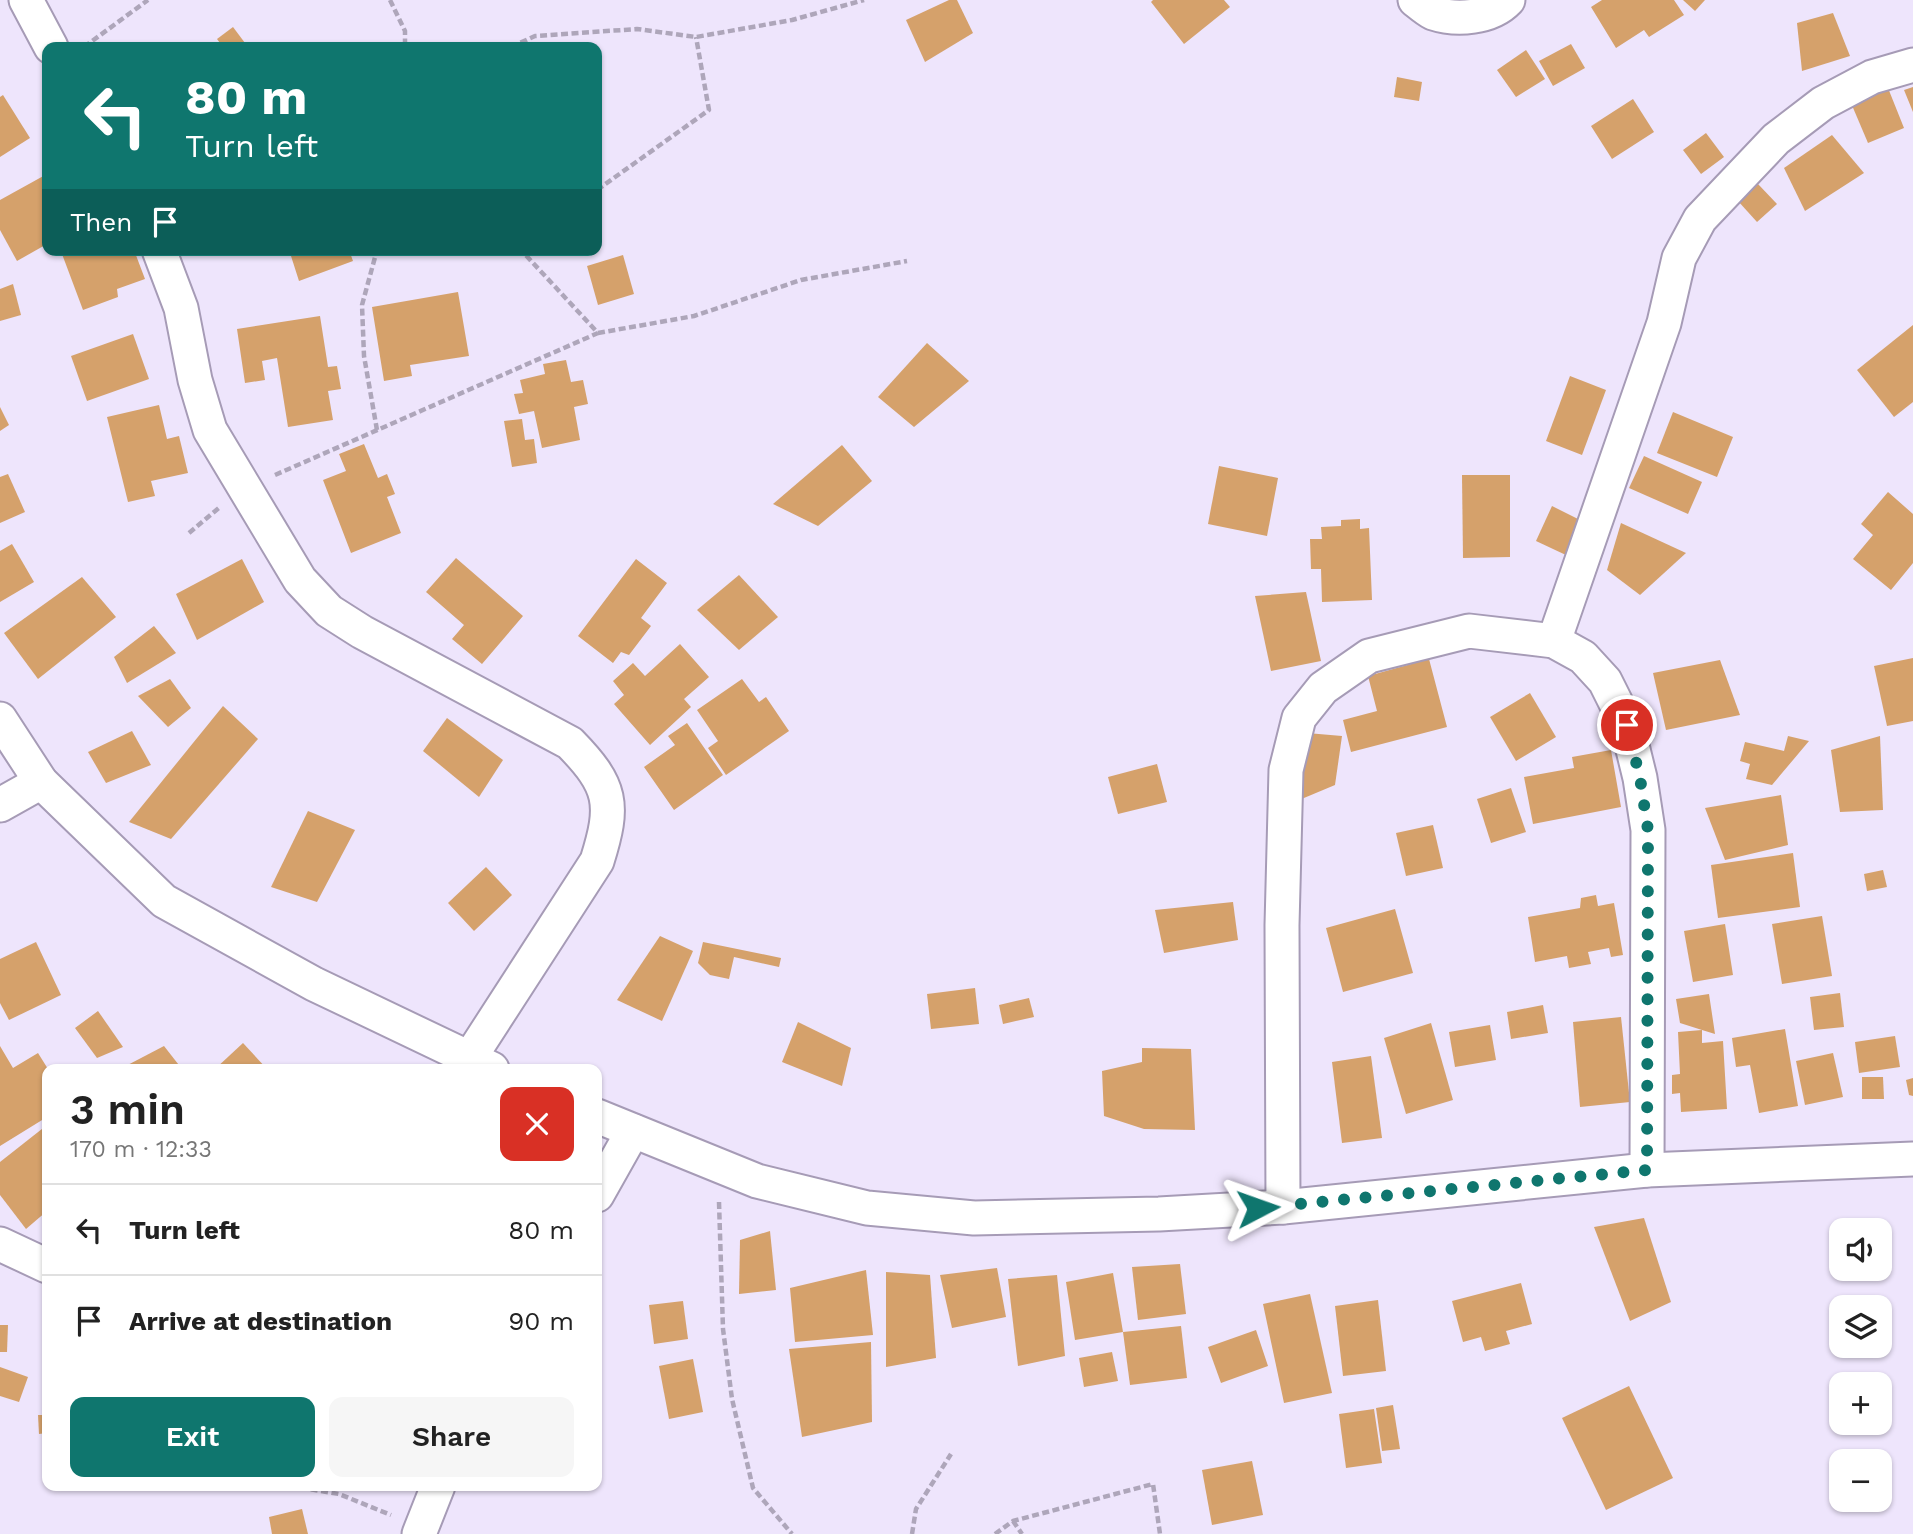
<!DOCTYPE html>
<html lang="en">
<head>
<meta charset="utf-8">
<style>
  body { margin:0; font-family:"Work Sans",sans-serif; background:#f6f6f6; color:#222; height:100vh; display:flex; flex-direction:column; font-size:26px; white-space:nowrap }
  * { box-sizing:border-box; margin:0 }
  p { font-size:23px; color:#767676 }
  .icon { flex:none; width:38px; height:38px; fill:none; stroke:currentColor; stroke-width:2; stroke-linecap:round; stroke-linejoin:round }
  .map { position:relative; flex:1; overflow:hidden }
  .sheet { position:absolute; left:42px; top:1064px; width:560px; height:427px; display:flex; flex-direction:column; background:#fff; border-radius:14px; box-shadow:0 2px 5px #0004 }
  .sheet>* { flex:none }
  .guide { position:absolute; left:42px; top:42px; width:560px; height:214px; border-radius:14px; box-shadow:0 2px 5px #0004; background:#0f766e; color:#fff; overflow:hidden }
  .fabs { position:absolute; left:1829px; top:1218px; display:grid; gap:14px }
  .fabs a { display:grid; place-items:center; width:63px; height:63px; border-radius:14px; background:#fff; box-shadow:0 2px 5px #0004; font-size:35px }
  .pin { position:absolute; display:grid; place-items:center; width:60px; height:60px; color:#fff; margin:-30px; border:4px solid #fff; border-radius:50%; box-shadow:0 2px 7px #0007 }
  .me { position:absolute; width:77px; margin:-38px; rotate:86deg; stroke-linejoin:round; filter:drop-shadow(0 0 5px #0008) }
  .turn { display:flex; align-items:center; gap:24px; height:147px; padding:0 28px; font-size:32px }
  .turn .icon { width:91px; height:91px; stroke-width:2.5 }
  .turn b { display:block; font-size:49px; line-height:60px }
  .then { display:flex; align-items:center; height:66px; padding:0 28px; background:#0003; gap:14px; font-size:26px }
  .round { display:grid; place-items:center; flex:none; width:74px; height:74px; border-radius:14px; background:#f6f6f6 }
  .headline { display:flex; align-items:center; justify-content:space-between; height:119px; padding:0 28px }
  h1 { font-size:42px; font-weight:600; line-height:52px }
  .action { display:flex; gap:14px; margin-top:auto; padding:14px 28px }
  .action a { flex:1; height:80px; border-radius:14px; background:#0f766e; color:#fff; font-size:28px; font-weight:600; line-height:80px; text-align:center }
  .action a+a { background:#f6f6f6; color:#222 }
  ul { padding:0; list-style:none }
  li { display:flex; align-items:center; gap:21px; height:91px; padding:0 28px; border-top:2px solid #e0e0e0 }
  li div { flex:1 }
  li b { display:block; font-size:26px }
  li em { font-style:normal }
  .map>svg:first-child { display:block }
  .building { fill:#d5a16b }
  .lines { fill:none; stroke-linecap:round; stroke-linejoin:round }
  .street-casing { stroke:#a69bb6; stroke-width:37 }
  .path { stroke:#aea6ba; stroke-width:4.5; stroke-dasharray:7 3.5; stroke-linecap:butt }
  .street { stroke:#fff; stroke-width:33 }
  .route { stroke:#0f766e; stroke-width:12; stroke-dasharray:0 21.6 }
</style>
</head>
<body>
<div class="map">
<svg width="1913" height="1534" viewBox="0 0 1913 1534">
  <rect width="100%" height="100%" fill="#eee5fc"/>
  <g class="building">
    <path d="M949 0H957L973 33 925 62 906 20Z"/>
    <path d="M1153 0H1224L1230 7 1184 44 1151 2Z"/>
    <path d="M1602 0H1674L1684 15 1649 37 1644 30 1616 48 1591 7Z"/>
    <path d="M1683 0H1705L1695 11Z"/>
    <path d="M1833 13 1850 56 1802 71 1797 23Z"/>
    <path d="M233 27 248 47H223L217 39Z"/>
    <path d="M1571 44 1585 68 1553 86 1539 61Z"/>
    <path d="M1526 50 1545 79 1516 97 1497 70Z"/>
    <path d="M1397 77 1422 82 1419 101 1394 97Z"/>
    <path d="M1913 87V112L1904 90Z"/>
    <path d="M1888 88 1904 128 1868 143 1851 103Z"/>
    <path d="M3 95 30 138 0 157V97Z"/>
    <path d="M1633 99 1654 132 1612 159 1591 126Z"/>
    <path d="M1706 133 1724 157 1701 174 1683 150Z"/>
    <path d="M1832 135 1864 173 1805 211 1784 168Z"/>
    <path d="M47 174V244L17 261 0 230V200Z"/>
    <path d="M1758 184 1777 204 1757 222 1738 201Z"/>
    <path d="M73 250H134L145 279 117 289 118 297 83 310 62 254Z"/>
    <path d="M294 250H349L353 261 299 281 291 256 295 255Z"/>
    <path d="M623 255 634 294 598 305 587 266Z"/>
    <path d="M13 284 21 315 0 321V289Z"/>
    <path d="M458 292 469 356 410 365 412 376 384 381 372 307Z"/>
    <path d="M320 316 328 367 337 366 341 389 328 391 333 420 288 427 277 358 262 361 265 380 245 383 237 329Z"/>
    <path d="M1913 325V402L1894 417 1857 370Z"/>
    <path d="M133 334 149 379 87 401 71 356Z"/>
    <path d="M927 343 969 381 914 427 878 397Z"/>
    <path d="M566 360 571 382 583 380 588 404 574 407 580 440 542 448 534 411 519 414 514 394 523 393 520 380 545 374 543 364Z"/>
    <path d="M1570 376 1606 390 1582 455 1546 441Z"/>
    <path d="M159 405 167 439 179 436 188 473 151 481 155 496 128 502 107 417Z"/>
    <path d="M0 407 9 425 0 431Z"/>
    <path d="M1673 412 1733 437 1717 477 1657 453Z"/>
    <path d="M522 419 525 440 534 439 537 463 512 467 504 421Z"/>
    <path d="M364 444 378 478 387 474 395 494 387 497 401 533 351 553 323 480 346 471 339 454Z"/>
    <path d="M842 445 872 481 818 526 773 504Z"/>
    <path d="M1644 456 1702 482 1688 514 1629 488Z"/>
    <path d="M1219 466 1278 478 1267 536 1208 524Z"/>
    <path d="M8 474 25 512 0 523V477Z"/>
    <path d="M1462 475H1510V557L1463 558Z"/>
    <path d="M1888 492 1913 514V563L1891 590 1853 559 1873 535 1861 524Z"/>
    <path d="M1552 506 1584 522 1568 556 1536 541Z"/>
    <path d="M1360 519V529L1369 528 1372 600 1322 602 1321 569H1311L1310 539H1322L1321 527 1341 526V520Z"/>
    <path d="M1621 523 1686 553 1640 595 1607 570Z"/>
    <path d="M12 544 34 582 0 602V551Z"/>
    <path d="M456 558 523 616 482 664 452 639 464 625 426 592Z"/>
    <path d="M242 559 264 602 197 640 176 594Z"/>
    <path d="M636 559 667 583 641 618 651 626 629 655 621 652 613 663 578 636Z"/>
    <path d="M739 575 778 617 739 650 697 610Z"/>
    <path d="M82 577 116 617 38 679 4 633Z"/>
    <path d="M1306 592 1321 661 1271 671 1255 596Z"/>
    <path d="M154 626 176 653 127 683 114 657Z"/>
    <path d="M680 644 709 677 684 699 691 707 650 745 614 704 624 695 613 681 633 663 645 676Z"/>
    <path d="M1913 658V721L1887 726 1874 666Z"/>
    <path d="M1429 659 1447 727 1351 752 1343 720 1377 711 1368 676Z"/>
    <path d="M1720 660 1740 715 1666 730 1653 673Z"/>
    <path d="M170 679 191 708 168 727 138 696Z"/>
    <path d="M742 679 759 702 766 697 789 731 726 775 708 748 718 741 697 710Z"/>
    <path d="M1530 693 1556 737 1516 761 1490 717Z"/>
    <path d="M223 706 258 739 171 839 129 822Z"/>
    <path d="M447 718 503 760 479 797 423 751Z"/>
    <path d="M687 723 723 775 674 810 644 767 675 745 668 736Z"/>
    <path d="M132 731 151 765 106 783 88 752Z"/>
    <path d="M1307 733 1342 736 1335 785 1292 803Z"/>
    <path d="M1788 736 1809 741 1772 785 1746 779 1750 764 1740 761 1745 742 1784 751Z"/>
    <path d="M1880 736 1883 810 1840 812 1831 750Z"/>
    <path d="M1611 750 1621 807 1533 824 1524 777 1574 768 1572 757Z"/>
    <path d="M1157 764 1167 802 1118 814 1108 777Z"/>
    <path d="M1511 788 1526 832 1491 843 1477 799Z"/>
    <path d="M1781 795 1788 845 1725 860 1705 808Z"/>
    <path d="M308 811 355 830 317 902 271 887Z"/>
    <path d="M1433 825 1443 868 1406 876 1396 833Z"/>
    <path d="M1793 853 1800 907 1718 918 1711 865Z"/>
    <path d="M486 867 512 895 474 931 448 903Z"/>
    <path d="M1883 870 1887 887 1867 891 1864 874Z"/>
    <path d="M1596 895 1598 906 1614 903 1623 955 1611 957 1609 948 1588 952 1591 964 1569 968 1567 956 1535 962 1528 917 1580 908 1581 898Z"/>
    <path d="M1233 902 1238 940 1164 953 1155 910Z"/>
    <path d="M1395 909 1413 973 1343 992 1326 928Z"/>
    <path d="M1822 916 1832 976 1782 984 1772 924Z"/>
    <path d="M1725 924 1733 975 1693 982 1684 931Z"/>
    <path d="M660 936 693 951 662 1021 617 1000Z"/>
    <path d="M36 942 61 995 9 1020 0 1003V959Z"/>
    <path d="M703 942 781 958 779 967 734 957 729 979 710 975 698 963Z"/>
    <path d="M975 988 979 1024 931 1029 927 994Z"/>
    <path d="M1840 993 1844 1027 1814 1030 1810 997Z"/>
    <path d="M1709 994 1715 1034 1702 1030V1043L1723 1041 1727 1109 1681 1112 1680 1093 1672 1094V1075L1680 1074 1678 1032 1702 1030 1680 1023 1676 999Z"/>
    <path d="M1029 998 1034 1017 1003 1024 999 1005Z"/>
    <path d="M1543 1005 1548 1033 1511 1039 1507 1012Z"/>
    <path d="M98 1011 123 1047 97 1058 75 1028Z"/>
    <path d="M1621 1017 1630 1102 1580 1107 1573 1022Z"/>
    <path d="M798 1022 851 1048 842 1086 782 1062Z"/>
    <path d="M1431 1023 1453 1100 1406 1114 1384 1038Z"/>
    <path d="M1490 1025 1496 1060 1455 1067 1449 1032Z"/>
    <path d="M1785 1029 1798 1106 1759 1113 1750 1065 1736 1067 1732 1038Z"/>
    <path d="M1895 1036 1900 1067 1859 1073 1855 1042Z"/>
    <path d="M243 1043 267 1069H215Z"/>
    <path d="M0 1046 13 1068 38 1053 48 1069 47 1117 0 1146Z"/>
    <path d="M164 1046 182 1069H120Z"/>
    <path d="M1142 1048 1191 1049 1195 1130 1144 1129 1104 1116 1102 1071 1142 1062Z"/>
    <path d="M1833 1053 1843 1097 1805 1105 1796 1061Z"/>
    <path d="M1371 1056 1382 1138 1342 1143 1332 1062Z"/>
    <path d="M1862 1077H1883L1884 1099H1862Z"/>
    <path d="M1913 1078V1096L1909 1095 1906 1080Z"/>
    <path d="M47 1125V1211L26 1229 0 1195V1162Z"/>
    <path d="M1644 1218 1671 1302 1630 1321 1594 1227Z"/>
    <path d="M770 1231 776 1290 739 1294 740 1240Z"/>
    <path d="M1180 1264 1186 1314 1138 1320 1132 1267Z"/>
    <path d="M997 1268 1006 1317 952 1328 940 1275Z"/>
    <path d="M866 1270 873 1335 795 1342 790 1288Z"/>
    <path d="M886 1272 930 1275 936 1358 886 1367Z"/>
    <path d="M1113 1273 1123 1332 1075 1340 1066 1282Z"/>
    <path d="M1057 1275 1065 1356 1018 1366 1008 1279Z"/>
    <path d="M1521 1283 1532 1324 1506 1331 1510 1344 1485 1351 1481 1337 1463 1342 1452 1301Z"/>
    <path d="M1310 1294 1332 1393 1284 1403 1263 1304Z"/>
    <path d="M1378 1300 1386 1371 1343 1376 1335 1306Z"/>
    <path d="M683 1301 688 1339 654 1344 649 1305Z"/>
    <path d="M0 1325H8L7 1352H0Z"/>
    <path d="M1181 1326 1187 1378 1130 1385 1123 1332Z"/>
    <path d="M1256 1330 1268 1366 1221 1383 1208 1347Z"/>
    <path d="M871 1342 872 1422 802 1437 789 1349Z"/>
    <path d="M1112 1352 1118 1381 1084 1387 1079 1358Z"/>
    <path d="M693 1359 703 1412 669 1419 659 1366Z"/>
    <path d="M0 1367 28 1377 19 1402 0 1396Z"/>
    <path d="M1629 1386 1673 1478 1606 1510 1562 1418Z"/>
    <path d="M1393 1405 1400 1449 1382 1451 1376 1408Z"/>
    <path d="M1374 1409 1382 1463 1346 1468 1339 1414Z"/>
    <path d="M38 1415H47V1433L39 1434Z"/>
    <path d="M1252 1461 1263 1515 1212 1525 1202 1470Z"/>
    <path d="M302 1509 308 1534H272L269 1517Z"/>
  </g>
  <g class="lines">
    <g class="street-casing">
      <g id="street">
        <path d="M26 0 51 47"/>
        <path d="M1415 0C1420 4 1427 10 1433 13 1457 21 1491 18 1508 0"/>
        <path d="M159 250 181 308 195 380 210 430 300 580 329 611 362 632 570 743C612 786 615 804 597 861L469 1059"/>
        <path d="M1554 641 1664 323 1679 258 1700 219 1776 139 1823 103 1872 77 1913 65"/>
        <path d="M0 719 41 782 164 901 314 984 492 1069"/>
        <path d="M0 805 41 782"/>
        <path d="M597 1116 757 1181 867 1208 974 1218 1159 1214 1283 1207 1647 1170 1913 1159"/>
        <path d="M597 1195 633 1131"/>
        <path d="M1283 1207 1282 925 1286 770 1299 718 1323 688 1369 656 1469 631 1554 641 1583 657 1605 681 1627 725 1640 778 1648 830 1647 1170"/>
        <path d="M0 1244 47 1266"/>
        <path d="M419 1534 438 1486"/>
      </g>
    </g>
    <g class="path">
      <path d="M390 0 405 31V47"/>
      <path d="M84 47 148 0"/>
      <path d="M511 47 535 36 637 29 696 37 792 20 864 0"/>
      <path d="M597 190 709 110 696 37"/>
      <path d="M598 333 694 316 801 280 907 261"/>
      <path d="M377 430 364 356 362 305 377 250"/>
      <path d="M275 475 598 333 521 250"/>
      <path d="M189 533 220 507"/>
      <path d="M719 1202 723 1329 732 1399 753 1488 792 1534"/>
      <path d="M290 1486 339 1494 391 1515"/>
      <path d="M1013 1521 1022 1534"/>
      <path d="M912 1534 916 1509 951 1454"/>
      <path d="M995 1534 1013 1521 1153 1484 1160 1534"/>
    </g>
    <use href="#street" class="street"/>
  </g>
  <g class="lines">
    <path class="route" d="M1258 1208 1647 1170 1648 830 1640 778 1627 725"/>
  </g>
</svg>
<div class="fabs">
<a><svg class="icon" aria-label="sound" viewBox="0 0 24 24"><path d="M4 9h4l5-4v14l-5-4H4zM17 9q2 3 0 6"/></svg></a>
<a><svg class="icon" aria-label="layers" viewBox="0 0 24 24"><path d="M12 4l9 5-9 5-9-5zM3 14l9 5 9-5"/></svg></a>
<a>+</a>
<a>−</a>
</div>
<div class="pin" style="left:1627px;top:725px;background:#d93025"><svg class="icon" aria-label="arrive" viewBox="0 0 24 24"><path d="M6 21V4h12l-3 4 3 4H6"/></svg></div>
<svg class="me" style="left:1258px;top:1208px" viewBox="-20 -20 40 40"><path d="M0-17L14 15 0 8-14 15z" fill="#0f766e" stroke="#fff" stroke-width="4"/></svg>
<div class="guide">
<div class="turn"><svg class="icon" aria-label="left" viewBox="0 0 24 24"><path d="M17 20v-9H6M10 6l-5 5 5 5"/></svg><div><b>80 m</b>Turn left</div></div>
<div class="then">Then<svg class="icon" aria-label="arrive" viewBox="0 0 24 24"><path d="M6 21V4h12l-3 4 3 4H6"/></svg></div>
</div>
<section class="sheet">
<div class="headline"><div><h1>3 min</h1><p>170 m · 12:33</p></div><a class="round" style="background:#d93025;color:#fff"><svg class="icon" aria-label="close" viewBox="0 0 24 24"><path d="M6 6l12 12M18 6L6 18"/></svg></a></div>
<ul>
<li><svg class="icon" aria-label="left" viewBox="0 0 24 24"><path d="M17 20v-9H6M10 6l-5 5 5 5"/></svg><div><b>Turn left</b></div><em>80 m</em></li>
<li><svg class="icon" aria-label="arrive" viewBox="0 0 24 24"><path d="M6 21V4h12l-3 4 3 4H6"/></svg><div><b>Arrive at destination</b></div><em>90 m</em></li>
</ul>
<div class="action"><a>Exit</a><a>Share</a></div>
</section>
</div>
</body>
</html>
